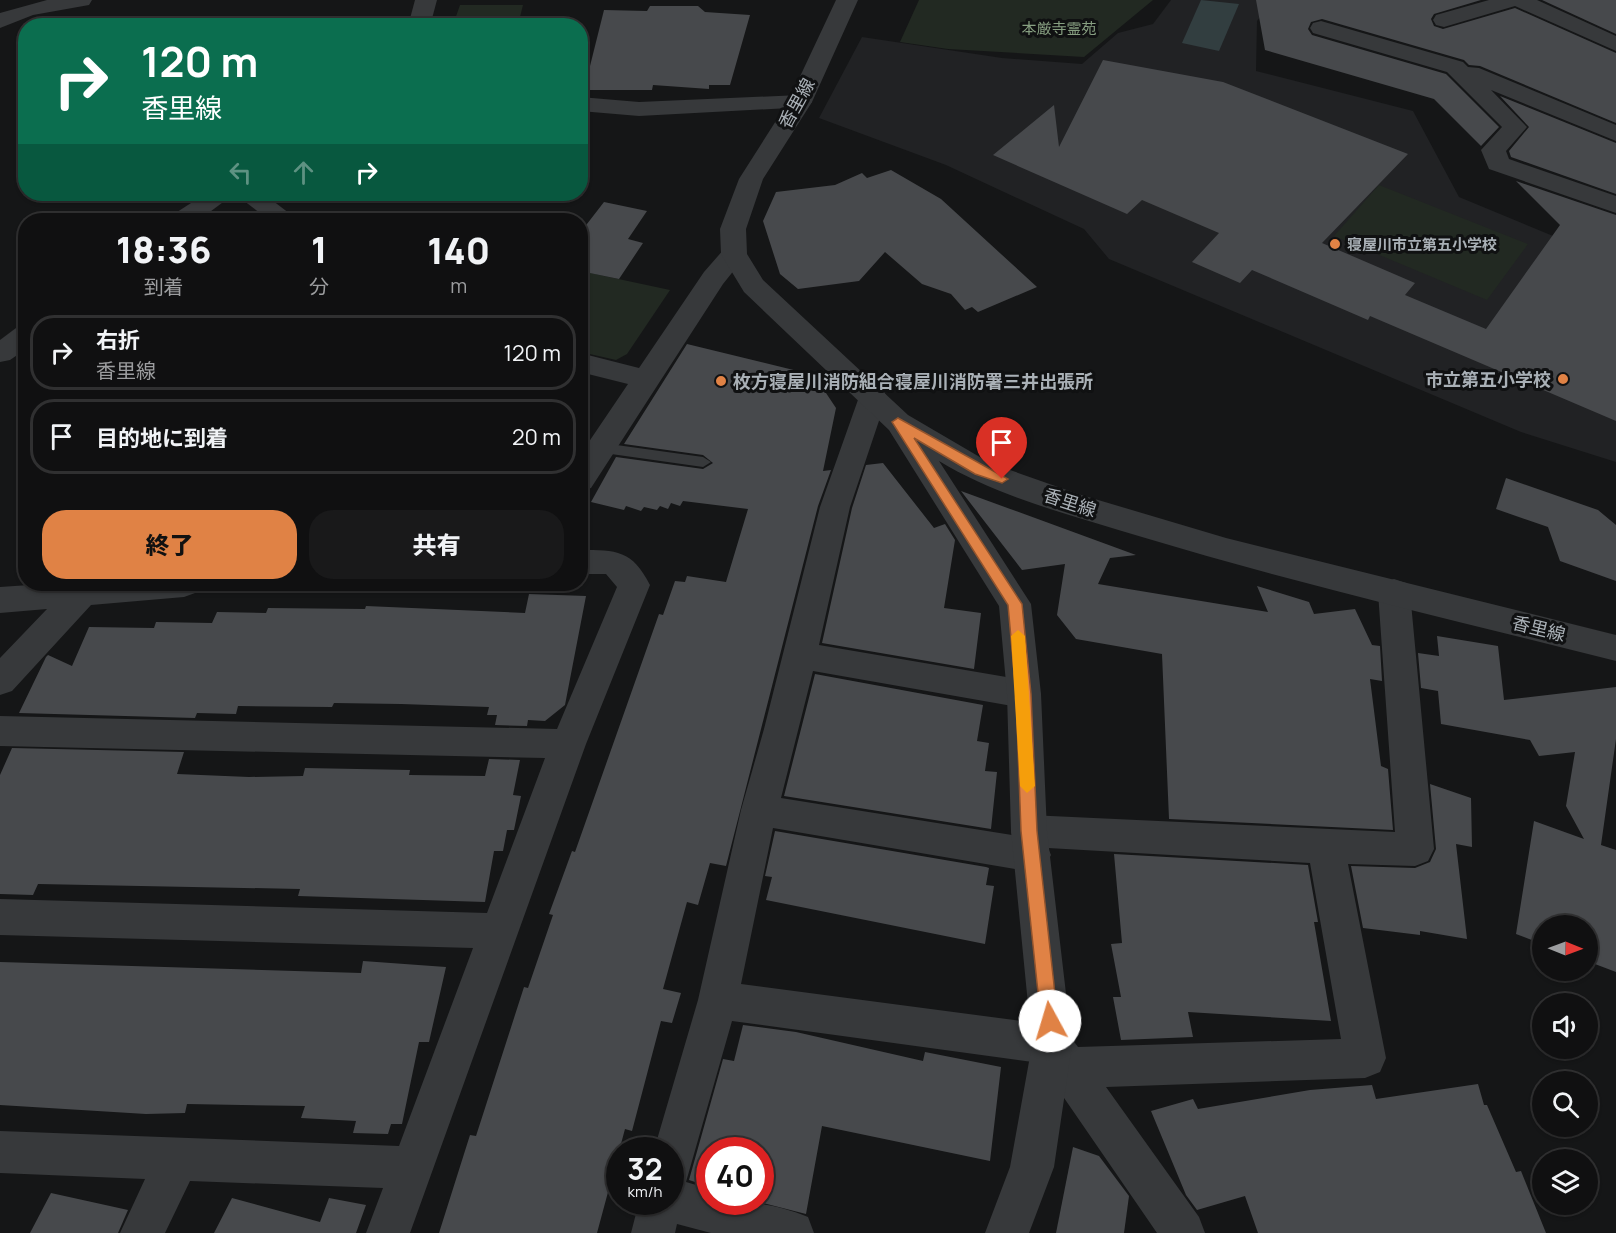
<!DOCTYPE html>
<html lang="ja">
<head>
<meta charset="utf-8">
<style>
  body { margin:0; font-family:Manrope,"Noto Sans JP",sans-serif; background:#19191a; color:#f1f3f6; height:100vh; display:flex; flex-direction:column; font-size:22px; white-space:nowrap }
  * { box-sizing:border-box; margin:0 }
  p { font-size:20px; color:#9c9d9f }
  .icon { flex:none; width:33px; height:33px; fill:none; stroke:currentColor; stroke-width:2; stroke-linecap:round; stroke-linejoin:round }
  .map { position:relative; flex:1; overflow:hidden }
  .sheet { position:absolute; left:18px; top:213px; width:570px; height:378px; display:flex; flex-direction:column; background:#101011; border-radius:24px; box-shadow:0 2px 4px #0004,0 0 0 2px #303031 }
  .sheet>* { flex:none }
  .guide { position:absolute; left:18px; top:18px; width:570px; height:183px; border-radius:24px; box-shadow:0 2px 4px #0004,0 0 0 2px #303031; background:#0b6e4f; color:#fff; overflow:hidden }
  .needle { width:39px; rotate:91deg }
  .buttons { position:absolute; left:1532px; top:915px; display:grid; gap:12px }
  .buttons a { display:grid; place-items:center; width:66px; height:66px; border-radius:50%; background:#101011; box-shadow:0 2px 4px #0004,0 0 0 2px #303031; font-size:30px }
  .speed { position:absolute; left:606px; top:1137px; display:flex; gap:12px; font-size:30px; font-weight:700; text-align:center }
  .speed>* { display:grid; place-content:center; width:78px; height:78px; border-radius:50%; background:#101011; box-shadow:0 2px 4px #0004,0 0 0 2px #303031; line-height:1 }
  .speed small { font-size:15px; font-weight:400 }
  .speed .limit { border:9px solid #d22; background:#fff; color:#111 }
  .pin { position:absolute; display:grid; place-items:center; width:51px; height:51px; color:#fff; margin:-62px -26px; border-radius:50% 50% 50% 0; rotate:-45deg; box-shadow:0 0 6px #0007 }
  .pin .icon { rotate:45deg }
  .me { position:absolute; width:66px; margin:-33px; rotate:354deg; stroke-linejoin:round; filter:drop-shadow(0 0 4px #0008) }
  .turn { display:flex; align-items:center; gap:21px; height:126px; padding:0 24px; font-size:27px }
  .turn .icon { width:78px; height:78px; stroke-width:2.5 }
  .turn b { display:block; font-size:42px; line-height:51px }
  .lanes { display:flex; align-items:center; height:57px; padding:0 24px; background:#0003; justify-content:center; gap:30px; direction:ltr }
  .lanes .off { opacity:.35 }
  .eta { display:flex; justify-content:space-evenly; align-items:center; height:102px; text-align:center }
  .eta b { font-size:36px; font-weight:800; line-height:42px }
  .cta { display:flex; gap:12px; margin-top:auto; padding:12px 24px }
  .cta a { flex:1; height:69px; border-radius:24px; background:#e08245; color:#111; font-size:24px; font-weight:800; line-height:69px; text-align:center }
  .cta a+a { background:#19191a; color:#f1f3f6 }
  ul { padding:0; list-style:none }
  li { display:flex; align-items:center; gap:18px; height:75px; margin:0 12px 9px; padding:0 12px; border:3px solid #303031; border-radius:24px }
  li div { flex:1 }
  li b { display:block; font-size:22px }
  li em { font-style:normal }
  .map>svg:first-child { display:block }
  .built { fill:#212224 }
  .green { fill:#222922 }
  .water { fill:#323e40 }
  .building { fill:#47494c }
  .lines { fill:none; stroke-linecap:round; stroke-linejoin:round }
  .service { fill:#37393b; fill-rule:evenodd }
  .minor { fill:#37393b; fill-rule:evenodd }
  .tertiary { fill:#37393b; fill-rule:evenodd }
  .route { fill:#e08245; stroke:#92542d; stroke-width:1.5 }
  .slow { fill:#f59e0b }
  .poi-dot { fill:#e08245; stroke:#101112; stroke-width:2 }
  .labels { text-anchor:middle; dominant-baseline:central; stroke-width:6; stroke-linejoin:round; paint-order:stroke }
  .far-park-label { font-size:15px; fill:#879f81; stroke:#101112 }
  .far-poi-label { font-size:15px; font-weight:bold; fill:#a9b0b6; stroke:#101112; text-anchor:start }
  .street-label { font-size:18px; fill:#a9b0b6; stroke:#101112 }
  .poi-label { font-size:18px; font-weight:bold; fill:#a9b0b6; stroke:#101112; text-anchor:end }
</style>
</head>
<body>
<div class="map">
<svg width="1616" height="1233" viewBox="0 0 1616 1233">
  <rect width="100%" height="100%" fill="#151617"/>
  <path class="built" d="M1171 0H1273L1257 21 1256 71 1413 111 1459 197 1616 262V462L1521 432 1109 259 1084 229 946 165 819 118 862 37 1002 58 1082 64 1118 33 1153 24Z"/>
  <g class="green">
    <path d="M919 0H1153L1084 57 948 49 900 42Z"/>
    <path d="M460 5H523L518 25H453Z"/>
    <path d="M1379 185 1528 244 1487 300 1334 236Z"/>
    <path d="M581 271 670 290 627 354 616 360 581 352Z"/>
  </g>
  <path class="water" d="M1201 0 1239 4 1219 51 1182 43Z"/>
  <g class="building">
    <path d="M1256 0H1481L1434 14 1431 19 1434 26 1443 29 1515 8 1616 53V123L1480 66 1469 65 1464 60 1322 19 1311 22 1308 29 1312 35 1446 74 1499 127 1481 146 1434 99 1265 50Z"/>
    <path d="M1542 0H1616V34Z"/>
    <path d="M650 6H698L705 12 750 15 730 85H709V89L653 85 652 90H584L604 10 647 11Z"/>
    <path d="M1103 60 1223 82 1408 154 1322 243 1415 283 1405 295 1486 329 1560 225 1516 181 1616 215V421L1370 316 1368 320 1252 270 1240 283 1192 262 1219 233 1142 200 1127 214 993 155 1054 105 1059 147Z"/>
    <path d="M1500 96 1616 143V194L1511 157 1509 151 1529 127Z"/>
    <path d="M891 170 941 199 1037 287 978 312 972 307 965 310 951 294 922 284 885 252 859 281 798 289 780 274 763 221 776 192 835 185 862 173 867 178Z"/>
    <path d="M604 202 647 211 628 239 643 243 619 279 580 271V233Z"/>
    <path d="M687 344 814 375 836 408 823 471 831 470 818 506 726 866 710 863 698 905 687 902 663 989 681 993 672 1023 661 1021 632 1131 625 1129 597 1233H439L470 1135 476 1136 524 987 528 988 553 915 549 914 572 851 575 852 659 614 663 615 675 581 685 582 687 576 726 582 748 509 683 501 680 506 671 503 668 509 660 506 657 510 644 507 641 511 626 506 624 510 591 502 616 457 703 469 713 463 703 455 624 444Z"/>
    <path d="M883 463 934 528 945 524 955 540 944 608 981 613 974 669 822 643 852 508 866 465Z"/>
    <path d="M1506 478 1598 510 1616 525V581L1560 561 1548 527 1496 509Z"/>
    <path d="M961 491 1136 555 1110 558 1098 584 1268 612 1257 586 1309 602 1314 614 1355 609 1372 645 1380 646 1382 681 1370 679 1381 766 1388 769 1393 830 1169 819 1162 654 1076 639 1057 615 1065 564 1022 570Z"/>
    <path d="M529 594 586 596 565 705 545 721 528 720 527 726 495 725 497 715H487L489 707 401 704 334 703 332 707 238 706 236 714 197 713 195 718 19 713 46 657 48 655 72 666 89 627 154 628 156 622 212 623 217 612 266 613 268 608 365 609 366 606 525 613Z"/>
    <path d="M1437 636 1498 646 1504 700 1616 687V739L1601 845 1616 850V972L1587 961V926H1542V944L1516 934 1534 821 1584 839 1566 806 1575 752 1539 756 1530 740 1441 724 1438 691 1421 688 1418 653 1439 656Z"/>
    <path d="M815 674 983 705 977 741 989 743 985 771 997 772 991 829 784 796Z"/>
    <path d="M12 748 184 752 177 774 249 777 303 776 305 768 410 770 409 775 485 776 489 759 520 760 513 795 521 796 514 830H507L503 851H494L485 902 298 896 300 889 38 884 33 895 0 894V775Z"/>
    <path d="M1430 784 1471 798 1472 847 1456 844 1467 939 1420 931V935L1363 928 1351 866 1415 868 1430 862 1436 849Z"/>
    <path d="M775 831 986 867 989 868 986 885 994 886 985 944 766 900 772 877 765 876Z"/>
    <path d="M1114 854 1308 865 1318 922H1314L1331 1021 1188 1012 1193 1037 1121 1040 1113 997H1121L1111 944 1122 943Z"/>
    <path d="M363 961 446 967 429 1042H419L402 1124H391L388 1134 353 1133 356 1121 301 1118 305 1106 187 1104 185 1113 146 1114 0 1105V962L361 973Z"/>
    <path d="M743 1025 796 1032 923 1061 925 1052 1001 1067 990 1161 822 1126 806 1214 759 1202 760 1150H710V1187L689 1180 723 1059 734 1061Z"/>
    <path d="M1478 1084 1484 1105H1487L1516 1172 1521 1171 1546 1233H1258L1245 1196 1197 1210 1186 1195 1151 1111 1193 1099 1198 1109 1310 1090 1372 1085 1376 1099Z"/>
    <path d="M1073 1147 1099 1156 1129 1196 1124 1233H1056Z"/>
    <path d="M51 1193 128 1210 118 1233H30Z"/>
    <path d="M232 1198 320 1222 329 1198 366 1205 356 1233H214Z"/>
  </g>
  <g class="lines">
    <path class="service" d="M602 443 703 457 711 462 703 467 597 452 595 448 597 444Z"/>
    <g class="minor">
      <path d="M47 0H92L89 5 33 15 0 28V13Z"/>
      <path d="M415 0H437L430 26H408Z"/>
      <path d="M1489 0H1537L1616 36V51L1515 6 1444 27 1436 25 1433 20 1436 15Z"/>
      <path d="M1321 21 1463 62 1468 67 1479 68 1616 125V141L1491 90 1527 127 1506 151 1509 159 1616 196V213L1489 169 1481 150 1502 127 1447 72 1313 33 1310 28 1313 23Z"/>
      <path d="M800 95 808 97 812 102 808 107 639 116 580 111V97L639 102Z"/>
      <path d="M205 194H234L199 220H171L174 214Z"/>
      <path d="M235 194H264L298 220H269Z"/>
      <path d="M734 246 743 248 747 254 723 284 591 488 580 491V455L628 384 580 372V353L639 368 704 272 725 248Z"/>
      <path d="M26 326V349L10 360 0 362V340L16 328Z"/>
      <path d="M873 387 883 390 887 397 850 507 819 645 1024 680 1036 684 1041 694 1036 704 1024 708 813 671 781 798 1012 835 1011 831 1016 819 1029 815 1395 832 1378 592 1382 583 1394 579 1406 583 1410 592 1434 849 1428 861 1415 866 1348 864 1386 1058 1380 1072 1365 1078 1106 1087 1199 1217 1205 1233H1157L1040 1063 732 1021 686 1182 710 1189V1202C748 1202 772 1202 808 1217L814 1233H711L677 1224 675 1233H631L639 1202H670V1150H654L698 1000 741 810 764 729 820 507 859 397 863 390ZM773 828 1032 872 1045 867 1051 855 1048 848 1310 863 1341 1039 1078 1047 1066 1031 1052 1025 741 984Z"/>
      <path d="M580 550C617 550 632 550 650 585L586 744 410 1233H366L383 1188 190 1181 165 1233H120L145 1179 0 1173V1131L399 1146 473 948 0 935V899L487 913 545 758 0 746V716L557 729 617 587 606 574H580Z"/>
      <path d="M44 584H200L195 593 184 597 91 605 12 691 0 695V658L47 609 0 613V587Z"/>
    </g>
    <path class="tertiary" d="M836 0H858L812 102 763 179 746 229 747 254 763 280 908 415 990 463 1078 494 1226 538 1616 635V661C1458 621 1298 584 1142 537 1074 516 1000 498 939 461L1031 604 1041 694 1047 831 1072 1045 1054 1167 1029 1233H985L1010 1167 1032 1045 1011 831 1007 694 999 606 889 430 744 292 721 254 720 229 739 179 788 102Z"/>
  </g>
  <path class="route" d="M898 418 1008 479 1002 483 975 474 914 438 1022 604 1031 694 1037 831 1058 1021 1055 1027 1050 1029 1044 1027 1041 1021 1021 831 1016 694 1008 605 892 422Z"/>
  <path class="slow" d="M1018 630 1025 636 1035 786 1027 793 1020 786 1011 636Z"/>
  <g class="poi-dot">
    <circle cx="1335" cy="244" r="6"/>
    <circle cx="1563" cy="379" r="6"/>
    <circle cx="721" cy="381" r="6"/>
  </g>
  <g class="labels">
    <g class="far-park-label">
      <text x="1059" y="28">本厳寺霊苑</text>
    </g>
    <g class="far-poi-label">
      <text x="1347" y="244">寝屋川市立第五小学校</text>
    </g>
    <g class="street-label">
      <text transform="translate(796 103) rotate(-61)">香里線</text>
      <text transform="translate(1070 502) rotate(18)">香里線</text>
      <text transform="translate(1539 628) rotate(14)">香里線</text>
    </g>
    <g class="poi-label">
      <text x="1551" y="379">市立第五小学校</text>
      <text x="733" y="381" text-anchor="start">枚方寝屋川消防組合寝屋川消防署三井出張所</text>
    </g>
  </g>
</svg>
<div class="buttons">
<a><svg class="needle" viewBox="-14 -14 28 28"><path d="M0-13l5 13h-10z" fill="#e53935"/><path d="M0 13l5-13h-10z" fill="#9c9d9f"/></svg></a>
<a><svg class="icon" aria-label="sound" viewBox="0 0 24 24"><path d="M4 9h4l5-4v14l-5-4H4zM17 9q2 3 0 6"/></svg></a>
<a><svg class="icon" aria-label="search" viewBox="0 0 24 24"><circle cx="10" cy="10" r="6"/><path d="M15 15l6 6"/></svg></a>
<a><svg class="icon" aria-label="layers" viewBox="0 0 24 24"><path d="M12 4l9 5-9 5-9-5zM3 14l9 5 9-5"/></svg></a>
</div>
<div class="speed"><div>32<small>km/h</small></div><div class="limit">40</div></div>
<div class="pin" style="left:1002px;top:479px;background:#d93025"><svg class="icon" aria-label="arrive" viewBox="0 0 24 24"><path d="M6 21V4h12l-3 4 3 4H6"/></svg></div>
<svg class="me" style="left:1050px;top:1021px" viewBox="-20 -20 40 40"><circle r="19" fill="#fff"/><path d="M0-13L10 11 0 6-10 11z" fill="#e08245"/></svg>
<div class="guide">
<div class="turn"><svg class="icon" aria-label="right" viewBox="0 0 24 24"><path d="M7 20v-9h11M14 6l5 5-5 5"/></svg><div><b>120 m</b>香里線</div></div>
<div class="lanes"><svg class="icon off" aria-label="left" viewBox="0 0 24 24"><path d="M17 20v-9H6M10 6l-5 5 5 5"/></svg><svg class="icon off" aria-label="ahead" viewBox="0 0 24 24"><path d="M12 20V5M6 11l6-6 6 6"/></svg><svg class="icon" aria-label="right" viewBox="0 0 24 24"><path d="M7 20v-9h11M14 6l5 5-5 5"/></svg></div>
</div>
<section class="sheet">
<div class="eta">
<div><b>18:36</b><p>到着</p></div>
<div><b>1</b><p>分</p></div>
<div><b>140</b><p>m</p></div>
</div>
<ul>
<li><svg class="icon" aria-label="right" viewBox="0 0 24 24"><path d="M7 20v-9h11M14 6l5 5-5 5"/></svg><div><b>右折</b><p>香里線</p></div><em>120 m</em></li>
<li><svg class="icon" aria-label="arrive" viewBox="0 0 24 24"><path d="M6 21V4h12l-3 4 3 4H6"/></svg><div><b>目的地に到着</b></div><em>20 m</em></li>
</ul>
<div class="cta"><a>終了</a><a>共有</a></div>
</section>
</div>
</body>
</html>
